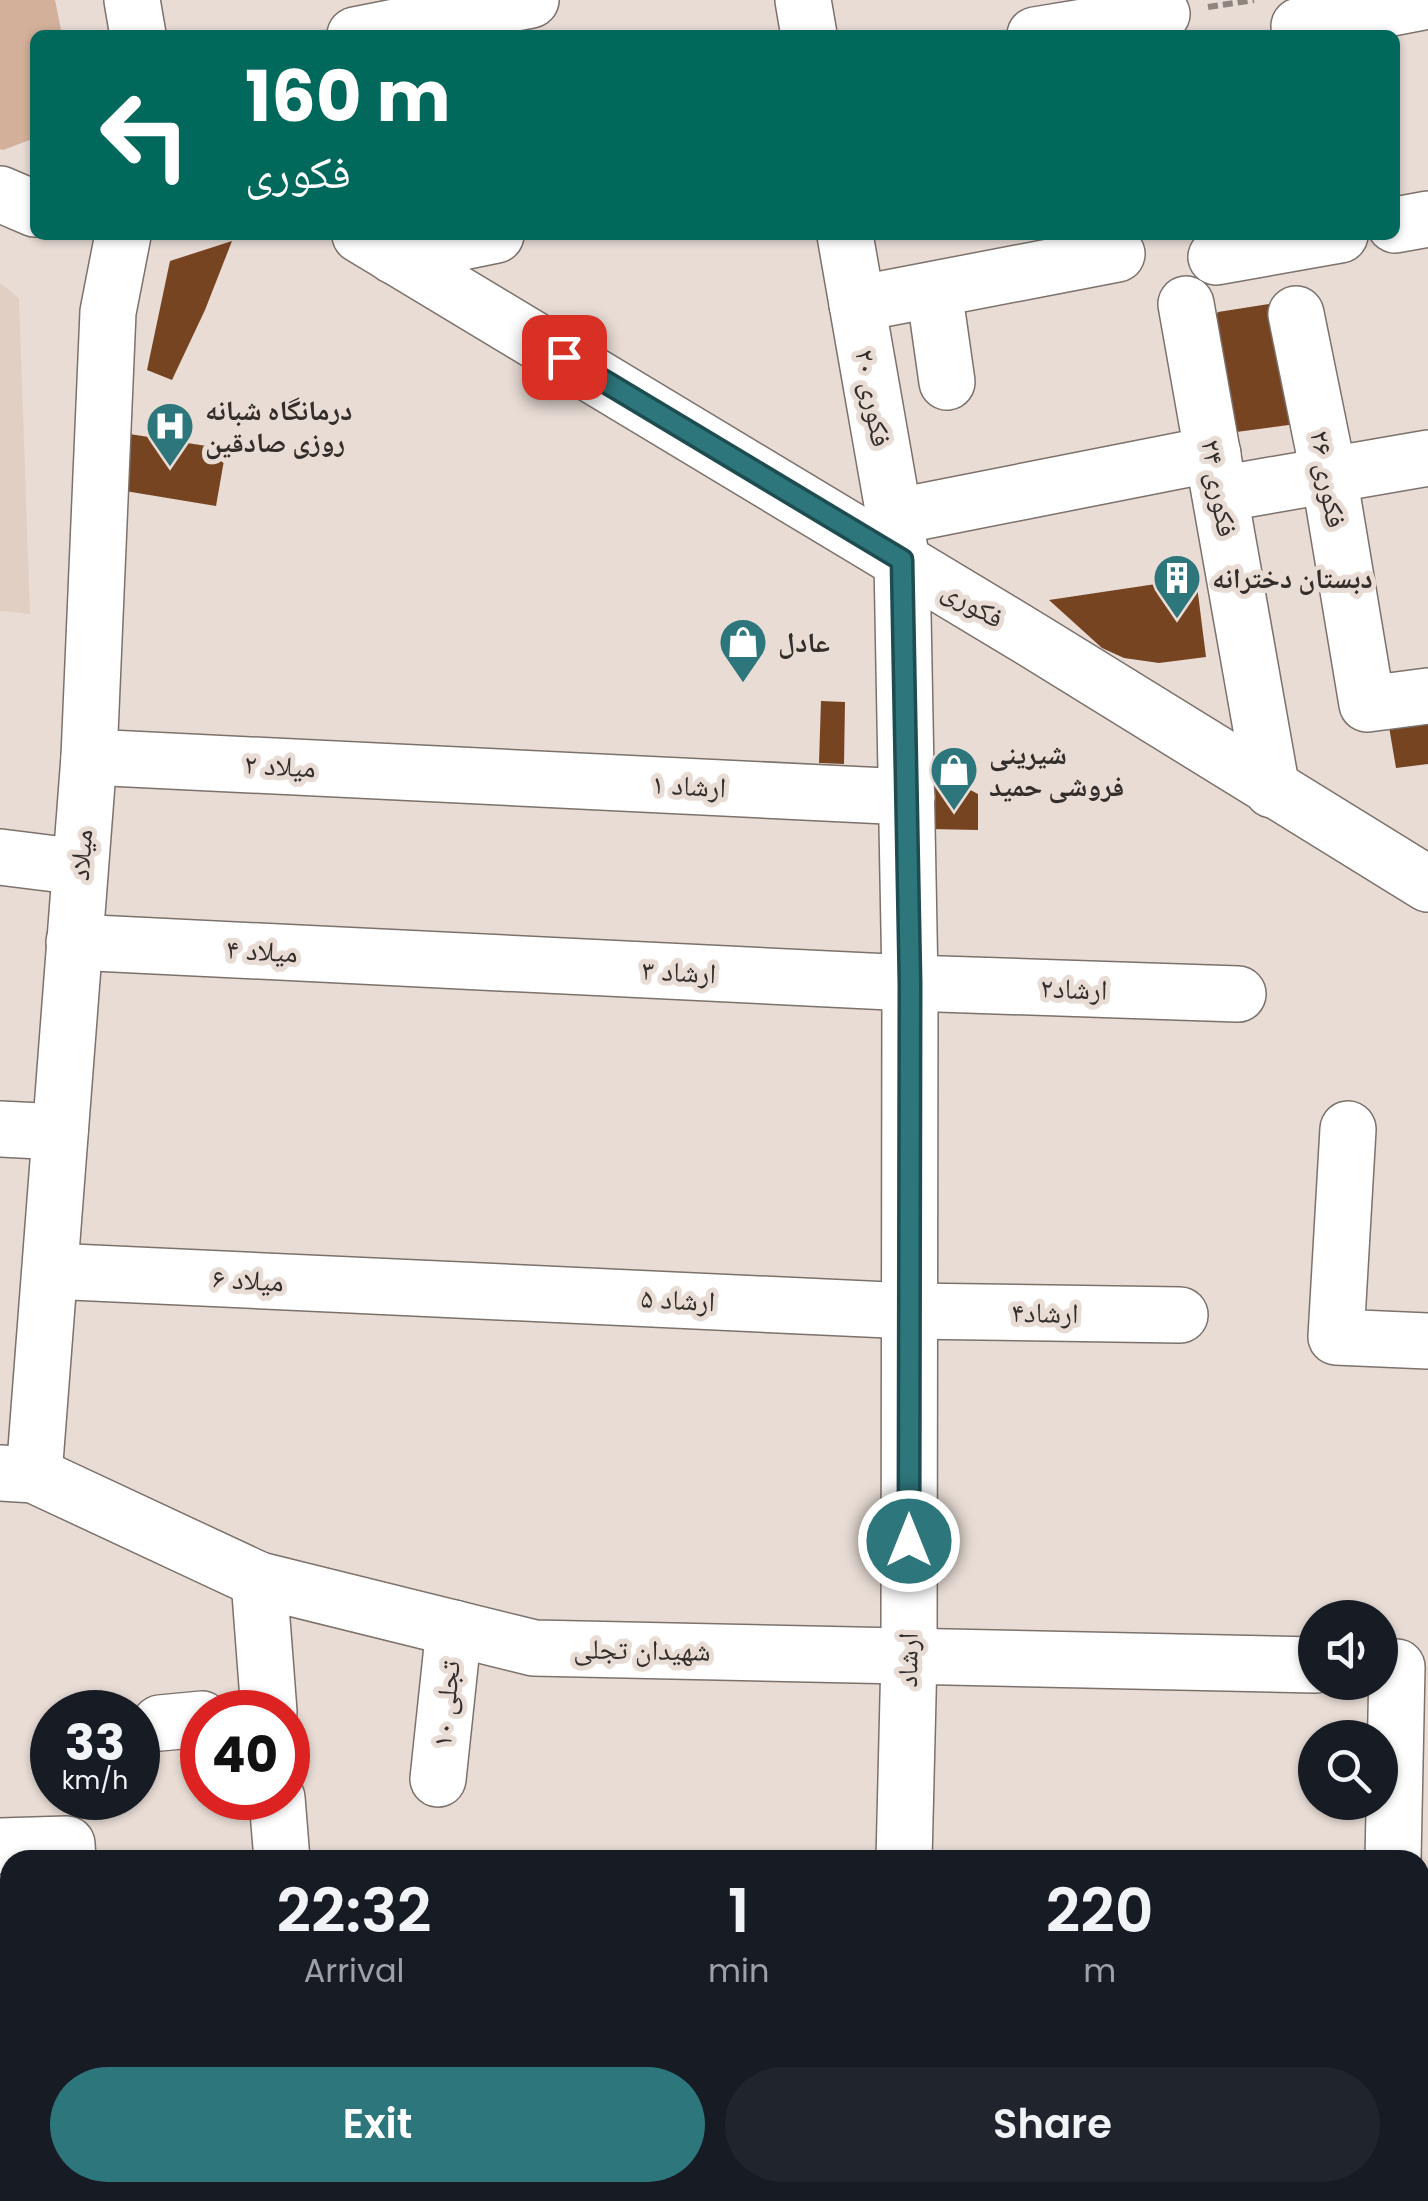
<!DOCTYPE html>
<html lang="en">
<head>
<meta charset="utf-8">
<style>
  body { margin:0; font-family:Poppins,"Noto Naskh Arabic",sans-serif; background:#20242c; color:#f1f3f6; height:100vh; display:flex; flex-direction:column; font-size:38px; white-space:nowrap }
  * { box-sizing:border-box; margin:0 }
  p { font-size:32px; color:#9ea1a6 }
  .icon { flex:none; width:55px; height:55px; fill:none; stroke:currentColor; stroke-width:2; stroke-linecap:round; stroke-linejoin:round }
  .map { position:relative; flex:1; overflow:hidden }
  .panel { position:absolute; left:0px; top:1850px; width:1430px; height:352px; display:flex; flex-direction:column; background:#171b24; border-radius:30px 30px 0 0; box-shadow:0 2px 8px #0004 }
  .panel>* { flex:none }
  .banner { position:absolute; left:30px; top:30px; width:1370px; height:210px; border-radius:15px; box-shadow:0 2px 8px #0004; background:#00695c; color:#fff; overflow:hidden }
  .tools { position:absolute; left:1298px; top:1600px; display:grid; gap:20px }
  .tools a { display:grid; place-items:center; width:100px; height:100px; border-radius:50%; background:#171b24; box-shadow:0 2px 8px #0004; font-size:50px }
  .speed { position:absolute; left:30px; top:1690px; display:flex; gap:20px; font-size:50px; font-weight:700; text-align:center }
  .speed>* { display:grid; place-content:center; width:130px; height:130px; border-radius:50%; background:#171b24; box-shadow:0 2px 8px #0004; line-height:1 }
  .speed small { font-size:25px; font-weight:400 }
  .speed .limit { border:15px solid #d22; background:#fff; color:#111 }
  .pin { position:absolute; display:grid; place-items:center; width:85px; height:85px; color:#fff; margin:-42px; border-radius:20px; box-shadow:0 5px 15px #0006 }
  .me { position:absolute; width:110px; margin:-55px; rotate:0deg; stroke-linejoin:round; filter:drop-shadow(0 0 8px #0008) }
  .turn { display:flex; align-items:center; gap:35px; height:210px; padding:0 50px; font-size:45px }
  .turn .icon { width:130px; height:130px; stroke-width:2.5 }
  .turn b { display:block; font-size:70px; line-height:85px }
  .eta { display:flex; justify-content:space-evenly; align-items:center; height:170px; text-align:center }
  .eta b { font-size:60px; font-weight:600; line-height:70px }
  .action { display:flex; gap:20px; margin-top:auto; padding:20px 50px }
  .action a { flex:1; height:115px; border-radius:60px; background:#2d767c; color:#fff; font-size:40px; font-weight:600; line-height:115px; text-align:center }
  .action a+a { background:#20242c; color:#f1f3f6 }
  .map>svg:first-child { display:block }
  .built { fill:#e2cfc4 }
  .green { fill:#d3b09a }
  .building { fill:#742 }
  .lines { fill:none; stroke-linecap:round; stroke-linejoin:round }
  .minor-casing { stroke:#7c716b; stroke-width:58 }
  .path { stroke:#8e8580; stroke-width:6; stroke-dasharray:10 5; stroke-linecap:butt }
  .minor { stroke:#fff; stroke-width:55 }
  .route-casing { stroke:#1d4d51; stroke-width:25 }
  .route { stroke:#2d767c; stroke-width:18 }
  .labels { text-anchor:middle; dominant-baseline:central; stroke-width:10; stroke-linejoin:round; paint-order:stroke }
  .street-label { font-size:28px; fill:#332e2b; stroke:#e8dcd5 }
  .poi-label { font-size:28px; font-weight:bold; fill:#332e2b; stroke:#e8dcd5; text-anchor:start }
</style>
</head>
<body>
<div class="map">
<svg width="1428" height="2201" viewBox="0 0 1428 2201">
  <rect width="100%" height="100%" fill="#e8dcd5"/>
  <path class="built" d="M0 283 19 298 30 614 0 611Z"/>
  <path class="green" d="M0 0H55L62 35H35V138L3 150 0 149Z"/>
  <g class="building">
    <path d="M232 241 205 310 172 380 147 370 170 261Z"/>
    <path d="M1275 303 1296 424 1229 433 1208 328 1218 312Z"/>
    <path d="M123 433 226 449 216 506 113 489Z"/>
    <path d="M1196 578 1206 657 1159 663 1124 658 1102 648 1049 600Z"/>
    <path d="M1428 700V764L1396 768 1386 709Z"/>
    <path d="M821 701 845 702 844 764 819 763Z"/>
    <path d="M930 769 978 794V830L929 829Z"/>
  </g>
  <g class="lines">
    <g class="minor-casing">
      <g id="minor">
        <path d="M132 0 138 35"/>
        <path d="M803 0 809 35"/>
        <path d="M1299 26 1428 1"/>
        <path d="M355 35 531 0"/>
        <path d="M1035 35 1162 14"/>
        <path d="M0 194 35 209"/>
        <path d="M1395 225 1428 219"/>
        <path d="M360 235 1031 639 1428 884"/>
        <path d="M845 235 902 561 910 983 909 1656 904 1860"/>
        <path d="M394 256 496 235"/>
        <path d="M1216 257 1340 235"/>
        <path d="M934 290 947 382"/>
        <path d="M857 304 1117 254"/>
        <path d="M1186 304 1272 790"/>
        <path d="M1296 314 1329 476 1367 704 1428 696"/>
        <path d="M1220 494 1428 458"/>
        <path d="M894 517 1213 454"/>
        <path d="M89 757 907 797"/>
        <path d="M0 857 80 867"/>
        <path d="M74 942 910 983 1238 994"/>
        <path d="M0 1129 60 1132"/>
        <path d="M1348 1129 1336 1337 1428 1341"/>
        <path d="M50 1271 910 1311 1180 1315"/>
        <path d="M0 1473 34 1475 259 1580 534 1648 1315 1665"/>
        <path d="M34 1475 89 757 108 312 123 235"/>
        <path d="M259 1580 269 1712"/>
        <path d="M160 1723 202 1719"/>
        <path d="M438 1779 454 1628"/>
        <path d="M277 1798 282 1860"/>
        <path d="M0 1846 67 1844 68 1860"/>
        <path d="M1393 1860 1397 1667"/>
        <path d="M1420 2030H1428"/>
        <path d="M90 2192V2201"/>
        <path d="M310 2192V2201"/>
        <path d="M403 2192 404 2201"/>
        <path d="M555 2192 556 2201"/>
        <path d="M746 2192 747 2201"/>
        <path d="M1384 2201 1385 2192"/>
      </g>
    </g>
    <path class="path" d="M1208 7 1254 0"/>
    <use href="#minor" class="minor"/>
  </g>
  <g class="lines">
    <g class="route-casing">
      <path id="route" d="M564 357 902 560 910 983 909 1541"/>
    </g>
    <use href="#route" class="route"/>
  </g>
  <defs>
    <g id="hospital-pin" transform="scale(2.5)"><path d="M0 17L-7.5 6A9.5 9.5 0 1 1 7.5 6Z" fill="#2d767c" stroke="#e8dcd5"/><path d="M-5-5h3v3.5h4V-5h3V5h-3V1.5h-4V5h-3Z" fill="#fff"/></g>
    <g id="building-pin" transform="scale(2.5)"><path d="M0 17L-7.5 6A9.5 9.5 0 1 1 7.5 6Z" fill="#2d767c" stroke="#e8dcd5"/><path d="M-4-6H4V6H1V3H-1V6H-4ZM-2.5-4.3h1.7v1.8h-1.7ZM.8-4.3h1.7v1.8H.8ZM-2.5-1h1.7V.8h-1.7ZM.8-1h1.7V.8H.8Z" fill="#fff"/></g>
    <g id="shop-pin" transform="scale(2.5)"><path d="M0 17L-7.5 6A9.5 9.5 0 1 1 7.5 6Z" fill="#2d767c" stroke="#e8dcd5"/><path d="M-5-2.5h2.3a2.7 3.5 0 0 1 5.4 0H5L5.5 6h-11ZM-1.5-2.5h3a1.5 2.3 0 0 0-3 0Z" fill="#fff"/></g>
  </defs>
  <g fill-rule="evenodd">
    <use href="#hospital-pin" x="170" y="426"/>
    <use href="#building-pin" x="1177" y="578"/>
    <use href="#shop-pin" x="743" y="642"/>
    <use href="#shop-pin" x="954" y="770"/>
  </g>
  <g class="labels">
    <g class="street-label">
      <text transform="translate(873 398) rotate(80)">فکوری ۲۰</text>
      <text transform="translate(1328 479) rotate(80)">فکوری ۲۶</text>
      <text transform="translate(1219 488) rotate(80)">فکوری ۲۴</text>
      <text transform="translate(973 604) rotate(31)">فکوری</text>
      <text transform="translate(280 766) rotate(3)">۲ میلاد</text>
      <text transform="translate(689 786) rotate(3)">۱ ارشاد</text>
      <text transform="translate(81 855) rotate(-86)">میلاد</text>
      <text transform="translate(262 951) rotate(3)">۴ میلاد</text>
      <text transform="translate(679 972) rotate(3)">۳ ارشاد</text>
      <text transform="translate(1074 989) rotate(2)">۲ارشاد</text>
      <text transform="translate(248 1280) rotate(3)">۶ میلاد</text>
      <text transform="translate(678 1300) rotate(3)">۵ ارشاد</text>
      <text transform="translate(1045 1313) rotate(1)">۴ارشاد</text>
      <text transform="translate(642 1650) rotate(1)">شهیدان تجلی</text>
      <text transform="translate(908 1660) rotate(-89)">ارشاد</text>
      <text transform="translate(446 1704) rotate(-84)">۱۰ تجلی</text>
    </g>
    <g class="poi-label">
      <text x="205" y="410">درمانگاه شبانه<tspan x="205" dy="32">روزی صادقین</tspan></text>
      <text x="1212" y="578">دبستان دخترانه</text>
      <text x="778" y="642">عادل</text>
      <text x="989" y="754">شیرینی<tspan x="989" dy="32">فروشی حمید</tspan></text>
    </g>
  </g>
</svg>
<div class="tools">
<a><svg class="icon" aria-label="sound" viewBox="0 0 24 24"><path d="M4 9h4l5-4v14l-5-4H4zM17 9q2 3 0 6"/></svg></a>
<a><svg class="icon" aria-label="search" viewBox="0 0 24 24"><circle cx="10" cy="10" r="6"/><path d="M15 15l6 6"/></svg></a>
</div>
<div class="speed"><div>33<small>km/h</small></div><div class="limit">40</div></div>
<div class="pin" style="left:564px;top:357px;background:#d93025"><svg class="icon" aria-label="arrive" viewBox="0 0 24 24"><path d="M6 21V4h12l-3 4 3 4H6"/></svg></div>
<svg class="me" style="left:909px;top:1541px" viewBox="-20 -20 40 40"><circle r="17" fill="#2d767c" stroke="#fff" stroke-width="3"/><path d="M0-11L8 9 0 5-8 9z" fill="#fff"/></svg>
<div class="banner">
<div class="turn"><svg class="icon" aria-label="left" viewBox="0 0 24 24"><path d="M17 20v-9H6M10 6l-5 5 5 5"/></svg><div><b>160 m</b>فکوری</div></div>
</div>
<section class="panel">
<div class="eta">
<div><b>22:32</b><p>Arrival</p></div>
<div><b>1</b><p>min</p></div>
<div><b>220</b><p>m</p></div>
</div>
<div class="action"><a>Exit</a><a>Share</a></div>
</section>
</div>
</body>
</html>
